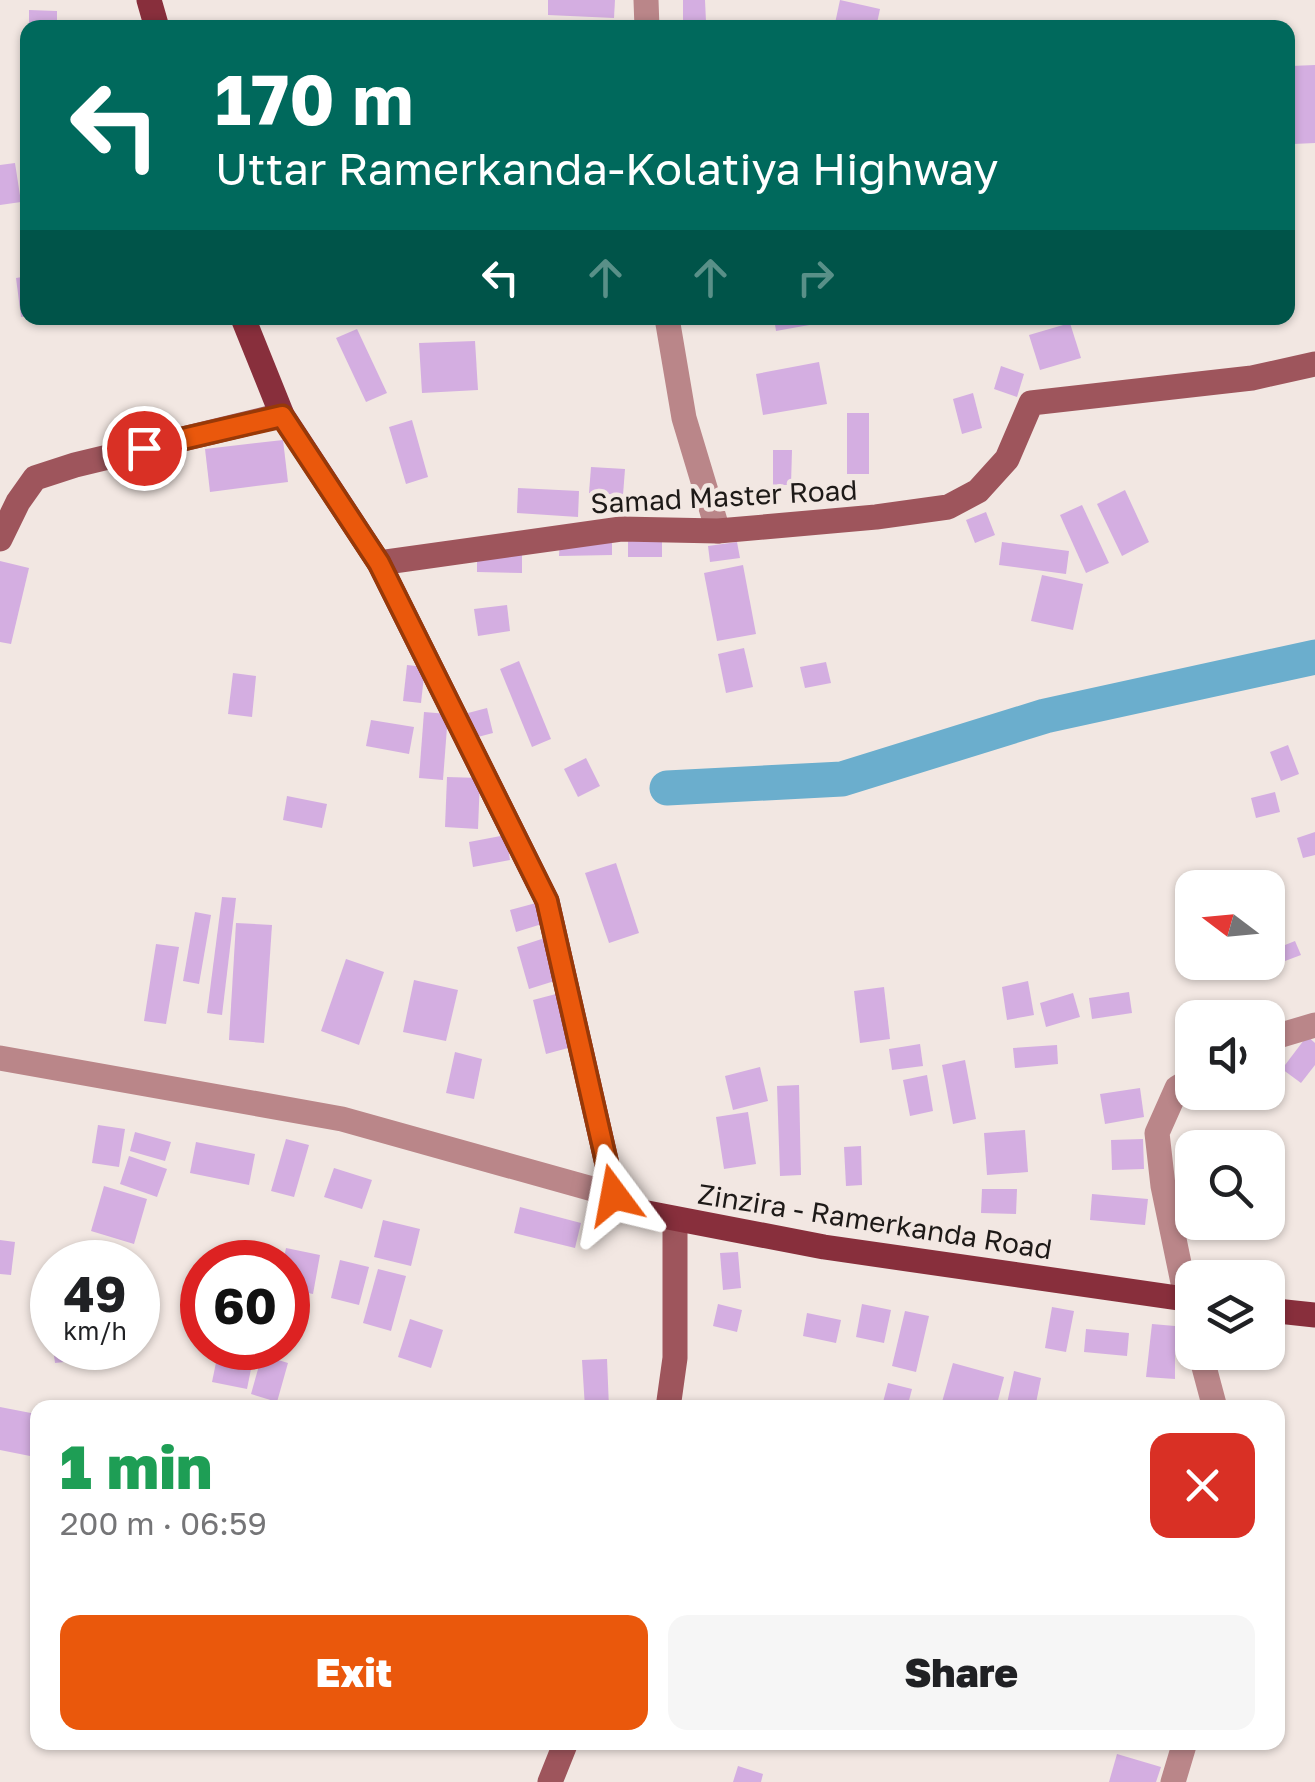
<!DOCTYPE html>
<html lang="en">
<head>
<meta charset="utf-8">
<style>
  body { margin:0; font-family:"Golos Text",sans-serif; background:#f6f6f6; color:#202124; height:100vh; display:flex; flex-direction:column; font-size:38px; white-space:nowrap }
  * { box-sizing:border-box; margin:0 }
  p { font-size:32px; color:#757577 }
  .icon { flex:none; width:55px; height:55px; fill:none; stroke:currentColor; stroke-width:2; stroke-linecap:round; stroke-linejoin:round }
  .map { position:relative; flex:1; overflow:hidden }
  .details { position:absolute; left:30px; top:1400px; width:1255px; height:350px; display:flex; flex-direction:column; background:#fff; border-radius:20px; box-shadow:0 2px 8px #0004 }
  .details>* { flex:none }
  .guide { position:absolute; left:20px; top:20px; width:1275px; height:305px; border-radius:20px; box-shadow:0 2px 8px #0004; background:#00695c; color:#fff; overflow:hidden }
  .needle { width:65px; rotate:286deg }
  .buttons { position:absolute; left:1175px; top:870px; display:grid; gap:20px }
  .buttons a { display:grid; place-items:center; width:110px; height:110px; border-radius:20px; background:#fff; box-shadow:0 2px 8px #0004; font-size:50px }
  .speed { position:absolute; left:30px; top:1240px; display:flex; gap:20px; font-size:50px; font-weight:700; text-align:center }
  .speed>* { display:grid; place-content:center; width:130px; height:130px; border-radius:50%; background:#fff; box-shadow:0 2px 8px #0004; line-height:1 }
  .speed small { font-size:25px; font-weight:400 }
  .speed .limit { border:15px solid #d22; background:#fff; color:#111 }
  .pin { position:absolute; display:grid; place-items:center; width:85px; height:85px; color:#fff; margin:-42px; border:5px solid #fff; border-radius:50%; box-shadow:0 2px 10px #0007 }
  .me { position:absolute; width:110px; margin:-55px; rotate:347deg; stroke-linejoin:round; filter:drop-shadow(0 0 8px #0008) }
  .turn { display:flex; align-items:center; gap:35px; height:210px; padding:0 30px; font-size:45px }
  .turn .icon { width:130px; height:130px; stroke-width:2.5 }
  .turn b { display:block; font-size:70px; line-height:85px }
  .lanes { display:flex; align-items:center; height:95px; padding:0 30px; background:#0003; justify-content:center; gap:50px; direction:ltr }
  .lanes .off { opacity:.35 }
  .round { display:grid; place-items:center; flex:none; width:105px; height:105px; border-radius:20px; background:#f6f6f6 }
  .summary { display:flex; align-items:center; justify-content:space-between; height:170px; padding:0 30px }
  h1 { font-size:60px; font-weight:800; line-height:75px; color:#1e9e55 }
  .primary-button { display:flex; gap:20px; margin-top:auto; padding:20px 30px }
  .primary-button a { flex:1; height:115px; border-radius:20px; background:#ea580c; color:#fff; font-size:40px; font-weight:800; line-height:115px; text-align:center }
  .primary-button a+a { background:#f6f6f6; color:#202124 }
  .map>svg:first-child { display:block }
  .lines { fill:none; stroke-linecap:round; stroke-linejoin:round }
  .canal { stroke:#6baecd; stroke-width:35 }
  .building { fill:#d4aee1 }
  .street { stroke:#ba8689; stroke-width:25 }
  .secondary { stroke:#9e555c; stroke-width:25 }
  .primary { stroke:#882f3c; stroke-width:25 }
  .route-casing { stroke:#983908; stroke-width:25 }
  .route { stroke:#ea580c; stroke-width:18 }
  .labels { text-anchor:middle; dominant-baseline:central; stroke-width:9; stroke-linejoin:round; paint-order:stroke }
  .street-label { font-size:28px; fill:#1e1a18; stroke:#f2e7e2 }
</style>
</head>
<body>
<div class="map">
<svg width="1315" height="1782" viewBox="0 0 1315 1782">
  <rect width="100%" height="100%" fill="#f2e7e2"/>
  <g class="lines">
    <path class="canal" d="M667 788 842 779 1045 716 1315 657"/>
  </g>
  <g class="building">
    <path d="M548 0H615L614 18 548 15Z"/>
    <path d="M683 0H705L706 22H683Z"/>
    <path d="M840 0 880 9 876 28H834Z"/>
    <path d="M29 10 57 11V28H29Z"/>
    <path d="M1315 65V143L1293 144 1291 66Z"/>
    <path d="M15 163 21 202 0 205V165Z"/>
    <path d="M28 276V316L21 317 16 278Z"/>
    <path d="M774 318H825L826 322 776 331Z"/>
    <path d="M1070 323 1081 358 1040 370 1029 335Z"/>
    <path d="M357 329 387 393 366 402 336 338Z"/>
    <path d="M475 341 478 390 422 393 419 343Z"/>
    <path d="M819 362 827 404 763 415 756 374Z"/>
    <path d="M1001 366 1024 374 1017 397 994 389Z"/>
    <path d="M973 393 982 428 962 434 953 399Z"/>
    <rect x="847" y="413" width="22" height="61"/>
    <path d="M412 420 428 477 406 484 389 427Z"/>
    <path d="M283 440 288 482 210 492 205 449Z"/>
    <path d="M773 450H792L791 485H773Z"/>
    <path d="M591 467 625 469 623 495 589 493Z"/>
    <path d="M518 488 579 491 578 517 517 513Z"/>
    <path d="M1125 490 1149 542 1122 556 1097 504Z"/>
    <path d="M1082 505 1109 563 1086 573 1060 515Z"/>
    <path d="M986 512 995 535 975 543 966 520Z"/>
    <path d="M628 538 662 539V557H628Z"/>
    <path d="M560 539H612V555L559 556Z"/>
    <path d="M737 542 740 558 710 562 708 546Z"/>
    <path d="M1002 542 1069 551 1066 574 999 565Z"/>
    <path d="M477 552 522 554V573L477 572Z"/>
    <path d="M0 561 29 568 11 644 0 642Z"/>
    <path d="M743 565 756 634 717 641 704 573Z"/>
    <path d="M1042 575 1083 584 1073 630 1031 621Z"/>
    <path d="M507 605 510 631 478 636 474 609Z"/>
    <path d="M744 648 753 687 726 693 718 654Z"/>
    <path d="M519 661 551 739 532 747 500 669Z"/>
    <path d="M826 662 831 683 805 688 800 667Z"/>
    <path d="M407 665 425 667 421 703 403 701Z"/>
    <path d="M233 673 256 676 252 717 228 714Z"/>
    <path d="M487 708 493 733 474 738 468 713Z"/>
    <path d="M424 712 448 714 443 780 419 778Z"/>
    <path d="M371 720 414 727 409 754 366 746Z"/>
    <path d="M1288 745 1299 774 1281 781 1270 752Z"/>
    <path d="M586 758 600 786 578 797 564 769Z"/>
    <path d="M447 777 480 778 478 829 445 827Z"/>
    <path d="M1275 792 1280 812 1256 818 1251 798Z"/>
    <path d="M287 796 327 804 322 828 283 820Z"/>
    <path d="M1315 832V855L1303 858 1297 838Z"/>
    <path d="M506 835 510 860 473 867 469 842Z"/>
    <path d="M616 863 639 933 609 943 585 873Z"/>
    <path d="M222 897 236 898 222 1015 207 1013Z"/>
    <path d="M536 903 542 924 516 932 510 910Z"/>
    <path d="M195 912 211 915 199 984 183 981Z"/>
    <path d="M236 923 272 925 264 1043 229 1040Z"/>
    <path d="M551 936 564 978 529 989 517 947Z"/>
    <path d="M1295 941 1301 955 1285 961 1280 947Z"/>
    <path d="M156 944 179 947 166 1024 144 1021Z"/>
    <path d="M346 959 384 972 359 1045 321 1031Z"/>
    <path d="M414 980 458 990 446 1041 403 1032Z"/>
    <path d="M1028 981 1034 1015 1007 1020 1002 987Z"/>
    <path d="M884 987 890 1039 860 1043 854 991Z"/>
    <path d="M1129 992 1132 1013 1092 1019 1089 998Z"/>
    <path d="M1073 993 1080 1017 1046 1027 1040 1003Z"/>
    <path d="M556 994 568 1048 546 1054 533 1000Z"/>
    <path d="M1307 1036 1315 1043V1065L1301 1083 1282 1069Z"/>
    <path d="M920 1044 923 1066 892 1070 889 1049Z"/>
    <path d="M1057 1045 1058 1064 1015 1068 1013 1048Z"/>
    <path d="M455 1052 482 1059 474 1099 446 1093Z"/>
    <path d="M965 1060 976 1119 953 1124 942 1065Z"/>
    <path d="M760 1067 768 1101 733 1110 725 1076Z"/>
    <path d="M927 1075 933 1111 910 1116 903 1080Z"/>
    <path d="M799 1085 801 1175 780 1176 777 1086Z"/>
    <path d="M1140 1088 1144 1117 1105 1124 1100 1094Z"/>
    <path d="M748 1112 756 1164 724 1169 716 1117Z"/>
    <path d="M98 1125 125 1129 119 1167 92 1163Z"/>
    <path d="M1025 1130 1028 1172 987 1175 984 1133Z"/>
    <path d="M135 1132 171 1142 165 1161 130 1151Z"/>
    <path d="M286 1139 309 1145 294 1197 271 1191Z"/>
    <path d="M1143 1139 1144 1169 1112 1170 1111 1140Z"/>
    <path d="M196 1142 255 1154 249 1185 190 1173Z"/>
    <path d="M861 1146 862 1185 846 1186 844 1147Z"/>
    <path d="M129 1156 167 1169 157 1197 120 1184Z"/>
    <path d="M334 1168 372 1180 362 1209 324 1197Z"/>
    <path d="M104 1186 147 1199 134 1244 91 1231Z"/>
    <path d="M982 1189H1017L1016 1214 981 1213Z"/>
    <path d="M1092 1194 1148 1199 1145 1225 1090 1220Z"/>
    <path d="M520 1207 581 1223 575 1248 514 1233Z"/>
    <path d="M383 1220 420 1229 411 1266 374 1257Z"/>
    <path d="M0 1240 15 1242 11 1275 0 1274Z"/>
    <path d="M286 1248 320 1255 313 1294 288 1289V1262H283Z"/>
    <path d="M738 1252 741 1288 723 1290 720 1253Z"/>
    <path d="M340 1260 369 1267 359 1305 331 1298Z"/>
    <path d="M378 1269 406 1276 391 1331 363 1323Z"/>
    <path d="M718 1304 742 1310 737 1332 713 1326Z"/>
    <path d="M862 1304 891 1310 884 1343 856 1337Z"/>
    <path d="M1052 1307 1074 1311 1066 1352 1045 1348Z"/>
    <path d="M905 1311 929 1316 916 1372 892 1366Z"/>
    <path d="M807 1313 841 1320 836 1343 803 1336Z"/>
    <path d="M410 1319 443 1330 431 1368 398 1357Z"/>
    <path d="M1152 1324 1175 1326V1379L1146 1377Z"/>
    <path d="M1086 1329 1129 1333 1127 1356 1084 1352Z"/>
    <path d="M53 1348H108L109 1357 55 1363Z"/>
    <path d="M219 1348 254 1354 247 1389 212 1382Z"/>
    <path d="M262 1355 288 1363 277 1402 251 1394Z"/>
    <path d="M607 1359 609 1408H585L582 1360Z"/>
    <path d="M953 1363 1004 1377 996 1408H961L942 1402Z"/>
    <path d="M1014 1371 1041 1378 1035 1408H1006Z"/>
    <path d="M888 1383 912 1389 907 1408 882 1406Z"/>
    <path d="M0 1407 36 1414 30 1456 0 1450Z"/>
    <path d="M1117 1754 1161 1767 1156 1782H1109Z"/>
    <path d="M738 1766 763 1774 761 1782H733Z"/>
  </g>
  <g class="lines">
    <g class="street">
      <path d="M646 0 647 28"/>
      <path d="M667 318 684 418 718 531"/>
      <path d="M1268 1039 1315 1025"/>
      <path d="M0 1058 342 1119 614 1195"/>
      <path d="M1192 1079 1177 1088 1157 1133 1163 1186 1192 1326"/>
      <path d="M1200 1352 1215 1408"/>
      <path d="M1173 1782 1185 1742"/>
    </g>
    <g class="secondary">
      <path d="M0 539 18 502 35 478 75 465 282 415"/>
      <path d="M379 563 621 529 718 531 876 517 948 507 978 491 1007 459 1031 403 1252 378 1315 364"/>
      <path d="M668 1408 675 1358V1219"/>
      <path d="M550 1782 566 1742"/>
    </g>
    <g class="primary">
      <path d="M149 0 157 28"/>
      <path d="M243 318 282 415 379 563 547 901 614 1195 637 1211 824 1247 1192 1300"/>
      <path d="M1268 1310 1315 1315"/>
    </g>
  </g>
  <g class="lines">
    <g class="route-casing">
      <path id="route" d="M144 448 282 416 379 563 547 901 614 1195"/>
    </g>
    <use href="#route" class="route"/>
  </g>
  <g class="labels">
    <g class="street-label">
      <text transform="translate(724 496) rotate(-3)">Samad Master Road</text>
      <text transform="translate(875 1221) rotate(9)">Zinzira - Ramerkanda Road</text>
    </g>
  </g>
</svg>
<div class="buttons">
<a><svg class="needle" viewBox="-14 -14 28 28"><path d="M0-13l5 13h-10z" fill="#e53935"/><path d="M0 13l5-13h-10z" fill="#757577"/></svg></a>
<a><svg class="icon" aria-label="sound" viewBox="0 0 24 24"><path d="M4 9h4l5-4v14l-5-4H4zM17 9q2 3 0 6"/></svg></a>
<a><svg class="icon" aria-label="search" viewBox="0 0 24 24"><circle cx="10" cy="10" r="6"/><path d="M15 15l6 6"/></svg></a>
<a><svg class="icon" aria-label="layers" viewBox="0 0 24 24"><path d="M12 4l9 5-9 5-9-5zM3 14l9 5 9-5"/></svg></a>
</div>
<div class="speed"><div>49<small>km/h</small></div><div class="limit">60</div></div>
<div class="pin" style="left:144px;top:448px;background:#d93025"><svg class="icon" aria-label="arrive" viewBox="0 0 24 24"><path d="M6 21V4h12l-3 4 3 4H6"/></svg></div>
<svg class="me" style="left:614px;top:1195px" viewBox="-20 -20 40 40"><path d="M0-17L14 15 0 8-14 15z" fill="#ea580c" stroke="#fff" stroke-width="4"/></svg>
<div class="guide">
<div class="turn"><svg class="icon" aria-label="left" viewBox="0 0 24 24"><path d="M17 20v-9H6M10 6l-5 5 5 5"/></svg><div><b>170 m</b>Uttar Ramerkanda-Kolatiya Highway</div></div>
<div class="lanes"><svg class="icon" aria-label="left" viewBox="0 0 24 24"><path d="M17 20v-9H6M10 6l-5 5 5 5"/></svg><svg class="icon off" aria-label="ahead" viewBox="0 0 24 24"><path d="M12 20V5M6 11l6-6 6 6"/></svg><svg class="icon off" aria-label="ahead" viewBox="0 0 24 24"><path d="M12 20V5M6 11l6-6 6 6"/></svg><svg class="icon off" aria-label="right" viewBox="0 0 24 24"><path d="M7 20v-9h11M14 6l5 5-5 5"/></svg></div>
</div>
<section class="details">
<div class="summary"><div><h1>1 min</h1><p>200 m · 06:59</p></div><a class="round" style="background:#d93025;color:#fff"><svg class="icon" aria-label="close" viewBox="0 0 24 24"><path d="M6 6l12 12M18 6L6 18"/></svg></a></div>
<div class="primary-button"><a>Exit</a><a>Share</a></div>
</section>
</div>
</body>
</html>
